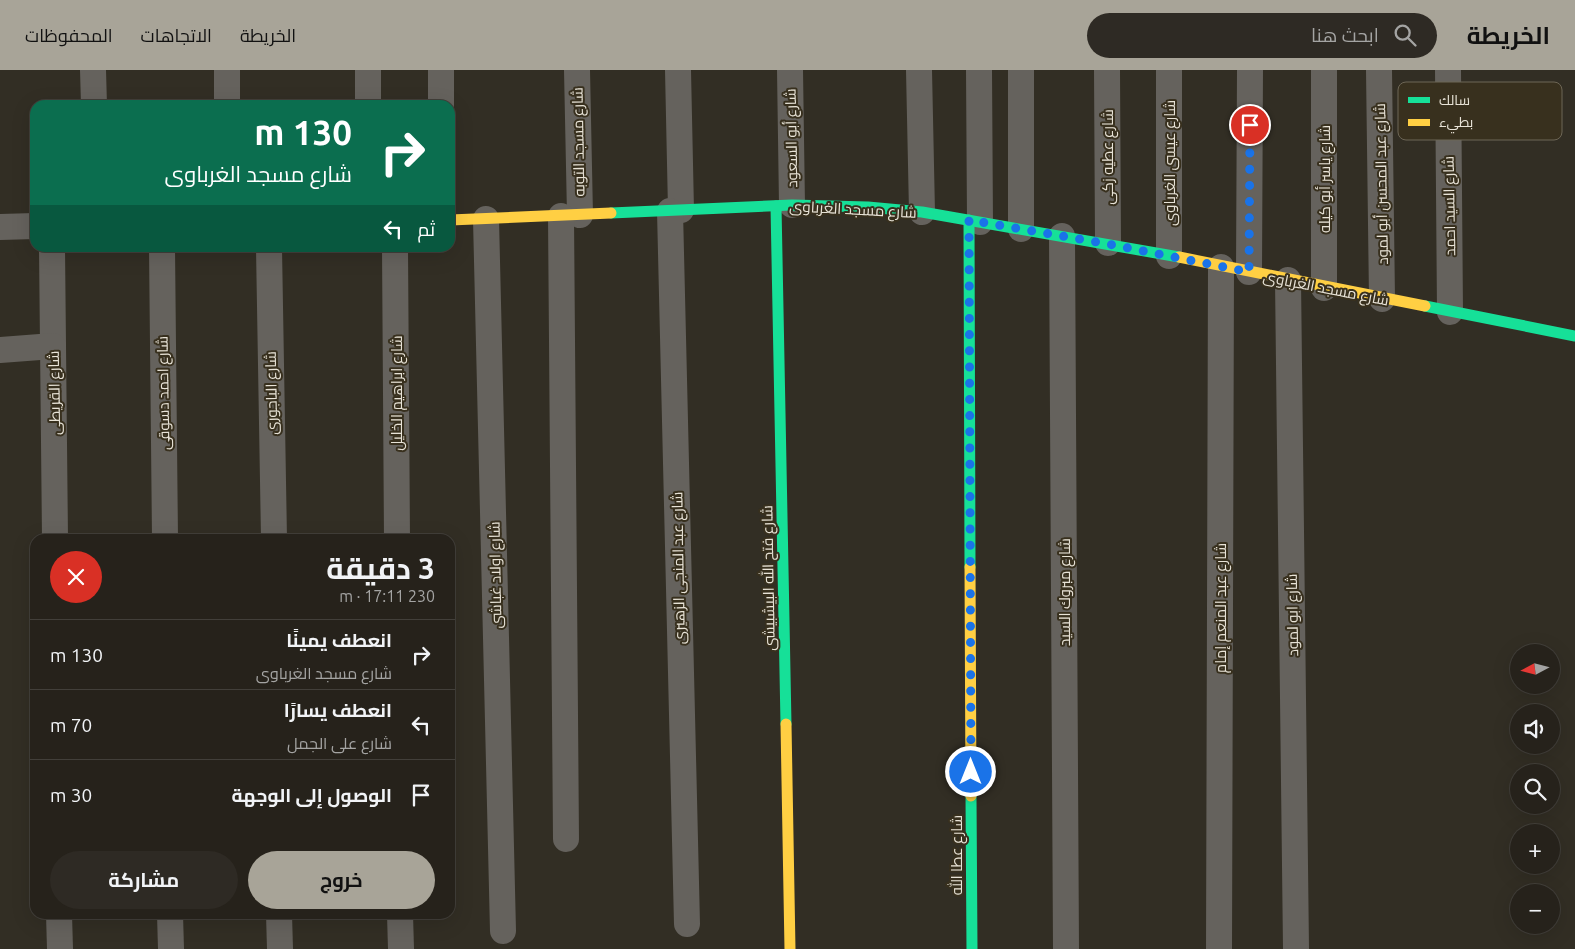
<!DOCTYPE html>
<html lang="ar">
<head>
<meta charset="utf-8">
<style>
  body { margin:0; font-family:Ubuntu,Cairo,sans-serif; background:#2e2a24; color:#f1f3f6; direction:rtl; height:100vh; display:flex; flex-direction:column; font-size:19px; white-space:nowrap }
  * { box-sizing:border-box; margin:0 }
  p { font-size:16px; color:#a4a4a3 }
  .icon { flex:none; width:28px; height:28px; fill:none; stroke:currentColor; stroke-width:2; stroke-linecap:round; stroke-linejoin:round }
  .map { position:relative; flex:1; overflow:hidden; direction:ltr }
  .side { position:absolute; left:30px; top:464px; width:425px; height:385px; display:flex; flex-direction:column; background:#26221b; border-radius:15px; box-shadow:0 5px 20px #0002,0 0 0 1px #423f3a; direction:rtl }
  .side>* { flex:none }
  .guide { position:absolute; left:30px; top:30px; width:425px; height:152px; border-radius:15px; box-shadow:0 5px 20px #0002,0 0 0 1px #423f3a; direction:rtl; background:#0b6e4f; color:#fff; overflow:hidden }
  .needle { width:32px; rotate:263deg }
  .buttons { position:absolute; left:1510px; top:574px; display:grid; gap:10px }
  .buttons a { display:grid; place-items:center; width:50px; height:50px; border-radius:50%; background:#26221b; box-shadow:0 5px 20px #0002,0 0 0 1px #423f3a; font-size:25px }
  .pin { position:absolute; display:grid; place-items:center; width:42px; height:42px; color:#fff; margin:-21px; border:2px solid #fff; border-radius:50%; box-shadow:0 1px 5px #0007 }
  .me { position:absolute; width:55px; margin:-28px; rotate:0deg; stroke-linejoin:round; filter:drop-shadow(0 0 4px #0008) }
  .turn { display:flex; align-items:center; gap:18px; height:105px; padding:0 20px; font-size:22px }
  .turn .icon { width:65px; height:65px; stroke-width:2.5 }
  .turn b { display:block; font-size:35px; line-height:42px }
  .then { display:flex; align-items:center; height:48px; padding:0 20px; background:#0003; gap:10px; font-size:19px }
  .round { display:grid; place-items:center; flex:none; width:52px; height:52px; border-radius:26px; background:#2e2a24 }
  .headline { display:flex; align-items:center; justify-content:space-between; height:85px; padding:0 20px }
  h1 { font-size:30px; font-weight:700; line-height:38px }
  .cta { display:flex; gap:10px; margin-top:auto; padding:10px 20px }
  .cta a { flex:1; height:58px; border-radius:30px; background:#a8a498; color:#111; font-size:20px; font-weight:700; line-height:58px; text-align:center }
  .cta a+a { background:#2e2a24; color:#f1f3f6 }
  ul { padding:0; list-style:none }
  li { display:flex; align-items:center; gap:15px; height:70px; padding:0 20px; border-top:1px solid #423f3a }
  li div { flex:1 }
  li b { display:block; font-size:19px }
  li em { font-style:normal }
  header { display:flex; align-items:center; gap:30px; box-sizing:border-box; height:70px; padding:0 25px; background:#a8a498; color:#111 }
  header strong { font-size:24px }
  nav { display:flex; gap:28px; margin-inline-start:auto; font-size:18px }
  .search { width:350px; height:45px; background:#2e2a24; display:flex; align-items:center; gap:12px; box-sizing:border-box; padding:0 18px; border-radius:28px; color:#a4a4a3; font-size:19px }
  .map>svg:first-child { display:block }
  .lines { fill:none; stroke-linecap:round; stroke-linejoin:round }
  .street { stroke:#65625d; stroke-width:26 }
  .fast { stroke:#16e098; stroke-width:11 }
  .slow { stroke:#ffcf43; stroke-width:11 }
  .route { stroke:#1a73e8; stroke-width:9; stroke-dasharray:0 16.2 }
  .labels { text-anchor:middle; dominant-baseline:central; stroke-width:4; stroke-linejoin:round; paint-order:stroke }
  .street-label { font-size:15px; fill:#e8e3d7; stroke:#38301e }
  .key { fill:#38301e; stroke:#6d6656; stroke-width:1 }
  .key-label { font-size:14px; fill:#e8e3d7 }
</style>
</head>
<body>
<header>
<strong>الخريطة</strong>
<div class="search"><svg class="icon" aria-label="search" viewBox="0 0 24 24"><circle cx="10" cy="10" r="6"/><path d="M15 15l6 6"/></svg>ابحث هنا</div>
<nav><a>الخريطة</a><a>الاتجاهات</a><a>المحفوظات</a></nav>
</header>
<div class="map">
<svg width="1575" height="879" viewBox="0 0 1575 879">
  <rect width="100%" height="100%" fill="#322e24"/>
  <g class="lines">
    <g class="street">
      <path d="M93 0 94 35"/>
      <path d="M227 0V35"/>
      <path d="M368 0V35"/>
      <path d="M441 0V35"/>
      <path d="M577 0 580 145"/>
      <path d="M678 0 681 140"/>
      <path d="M790 0 792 135"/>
      <path d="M919 0 922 142"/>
      <path d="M979 0 980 152"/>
      <path d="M1021 0V159"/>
      <path d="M1107 0 1108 173"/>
      <path d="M1169 0V186"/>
      <path d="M1324 0V218"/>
      <path d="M1379 0 1382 229"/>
      <path d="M1448 0 1450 242"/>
      <path d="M670 141 687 854"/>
      <path d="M561 146 566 769"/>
      <path d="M486 149 503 861"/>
      <path d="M0 157 35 156"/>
      <path d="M1062 166 1066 879"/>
      <path d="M52 178 55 469"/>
      <path d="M162 178 165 469"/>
      <path d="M269 178 274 469"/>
      <path d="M395 178 397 469"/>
      <path d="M1249 202 1250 0"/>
      <path d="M1288 210 1296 879"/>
      <path d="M0 280 53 276"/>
      <path d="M59 844 60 879"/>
      <path d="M170 844 171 879"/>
      <path d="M279 844 280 879"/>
      <path d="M400 844 401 879"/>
      <path d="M1219 879 1221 197"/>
    </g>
    <g class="fast">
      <path d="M776 136 786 654"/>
      <path d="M611 143 792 135 868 137 922 142 1179 187"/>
      <path d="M969 150 970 497"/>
      <path d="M1425 236 1575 266"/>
      <path d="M971 726 972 879"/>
    </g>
    <g class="slow">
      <path d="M450 150 611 143"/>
      <path d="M1179 187 1425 236"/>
      <path d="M970 497 971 726"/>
      <path d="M786 654 790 879"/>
    </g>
  </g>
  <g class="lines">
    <path class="route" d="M971 702 969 150 1108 174 1249 202 1250 55"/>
  </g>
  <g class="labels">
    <g class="street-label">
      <text transform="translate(791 68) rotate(-91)">شارع أبو السعود</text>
      <text transform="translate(578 72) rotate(-91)">شارع مسجد التوبه</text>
      <text transform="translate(1107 87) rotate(-90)">شارع عطيه زكى</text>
      <text transform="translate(1169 93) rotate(-90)">شارع عيسى الغرباوى</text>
      <text transform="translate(1324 109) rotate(-90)">شارع ياسر أبو كيله</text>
      <text transform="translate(1381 114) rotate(-91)">شارع عبد المحسن أبو لمود</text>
      <text transform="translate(1449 136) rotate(-91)">شارع السيد احمد</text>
      <text transform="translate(853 139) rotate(3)">شارع مسجد الغرباوى</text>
      <text transform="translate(1326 218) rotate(11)">شارع مسجد الغرباوى</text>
      <text transform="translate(54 323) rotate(-91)">شارع القريطى</text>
      <text transform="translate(163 323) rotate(-91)">شارع احمد دسوقى</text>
      <text transform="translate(271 323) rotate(-91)">شارع الباجورى</text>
      <text transform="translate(396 323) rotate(-90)">شارع ابراهيم الخليل</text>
      <text transform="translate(678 498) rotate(-91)">شارع عبد المنجى الزهيرى</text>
      <text transform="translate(495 505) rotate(-91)">شارع اولاد غباشى</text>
      <text transform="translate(768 508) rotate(-91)">شارع فتح الله البيشبيشى</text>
      <text transform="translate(1064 522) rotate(-90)">شارع مبروك السيد</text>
      <text transform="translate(1220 538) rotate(-90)">شارع عبد المنعم إمام</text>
      <text transform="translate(1292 545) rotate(-91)">شارع ابو لمود</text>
      <text transform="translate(956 785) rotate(-90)">شارع عطا الله</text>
    </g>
  </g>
  <rect x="1398" y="12" width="164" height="58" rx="8" class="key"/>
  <rect x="1408" y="27" width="22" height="6" fill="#16e098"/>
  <rect x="1408" y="49" width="22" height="7" fill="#ffcf43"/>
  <g class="key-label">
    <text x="1439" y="35">سالك</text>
    <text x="1439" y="57">بطيء</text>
  </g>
</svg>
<div class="buttons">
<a><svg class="needle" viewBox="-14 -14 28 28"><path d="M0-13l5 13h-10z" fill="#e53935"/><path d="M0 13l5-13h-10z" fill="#a4a4a3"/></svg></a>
<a><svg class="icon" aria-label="sound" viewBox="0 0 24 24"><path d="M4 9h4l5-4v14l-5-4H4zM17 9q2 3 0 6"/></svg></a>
<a><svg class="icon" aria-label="search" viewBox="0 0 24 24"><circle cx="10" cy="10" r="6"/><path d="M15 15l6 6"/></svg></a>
<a>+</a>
<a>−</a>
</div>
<div class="pin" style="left:1250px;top:55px;background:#d93025"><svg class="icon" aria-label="arrive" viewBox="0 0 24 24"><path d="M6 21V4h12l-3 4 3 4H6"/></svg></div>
<svg class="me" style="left:971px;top:702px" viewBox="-20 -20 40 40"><circle r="17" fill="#1a73e8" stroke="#fff" stroke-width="3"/><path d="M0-11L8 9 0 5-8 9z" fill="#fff"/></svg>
<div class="guide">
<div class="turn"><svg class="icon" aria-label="right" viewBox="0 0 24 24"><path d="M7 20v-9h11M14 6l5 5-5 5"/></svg><div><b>130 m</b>شارع مسجد الغرباوى</div></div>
<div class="then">ثم<svg class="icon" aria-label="left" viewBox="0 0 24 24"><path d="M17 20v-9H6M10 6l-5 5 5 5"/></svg></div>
</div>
<section class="side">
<div class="headline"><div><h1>3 دقيقة</h1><p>230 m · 17:11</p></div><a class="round" style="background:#d93025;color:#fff"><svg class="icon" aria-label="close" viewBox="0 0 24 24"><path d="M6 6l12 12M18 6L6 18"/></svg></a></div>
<ul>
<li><svg class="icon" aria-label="right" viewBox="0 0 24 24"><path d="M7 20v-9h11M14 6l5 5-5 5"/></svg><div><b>انعطف يمينًا</b><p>شارع مسجد الغرباوى</p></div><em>130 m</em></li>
<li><svg class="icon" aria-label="left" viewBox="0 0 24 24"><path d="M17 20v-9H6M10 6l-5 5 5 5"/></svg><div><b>انعطف يسارًا</b><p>شارع على الجمل</p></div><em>70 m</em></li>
<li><svg class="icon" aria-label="arrive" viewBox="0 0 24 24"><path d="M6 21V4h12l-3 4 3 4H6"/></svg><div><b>الوصول إلى الوجهة</b></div><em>30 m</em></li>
</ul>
<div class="cta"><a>خروج</a><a>مشاركة</a></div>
</section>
</div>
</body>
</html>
